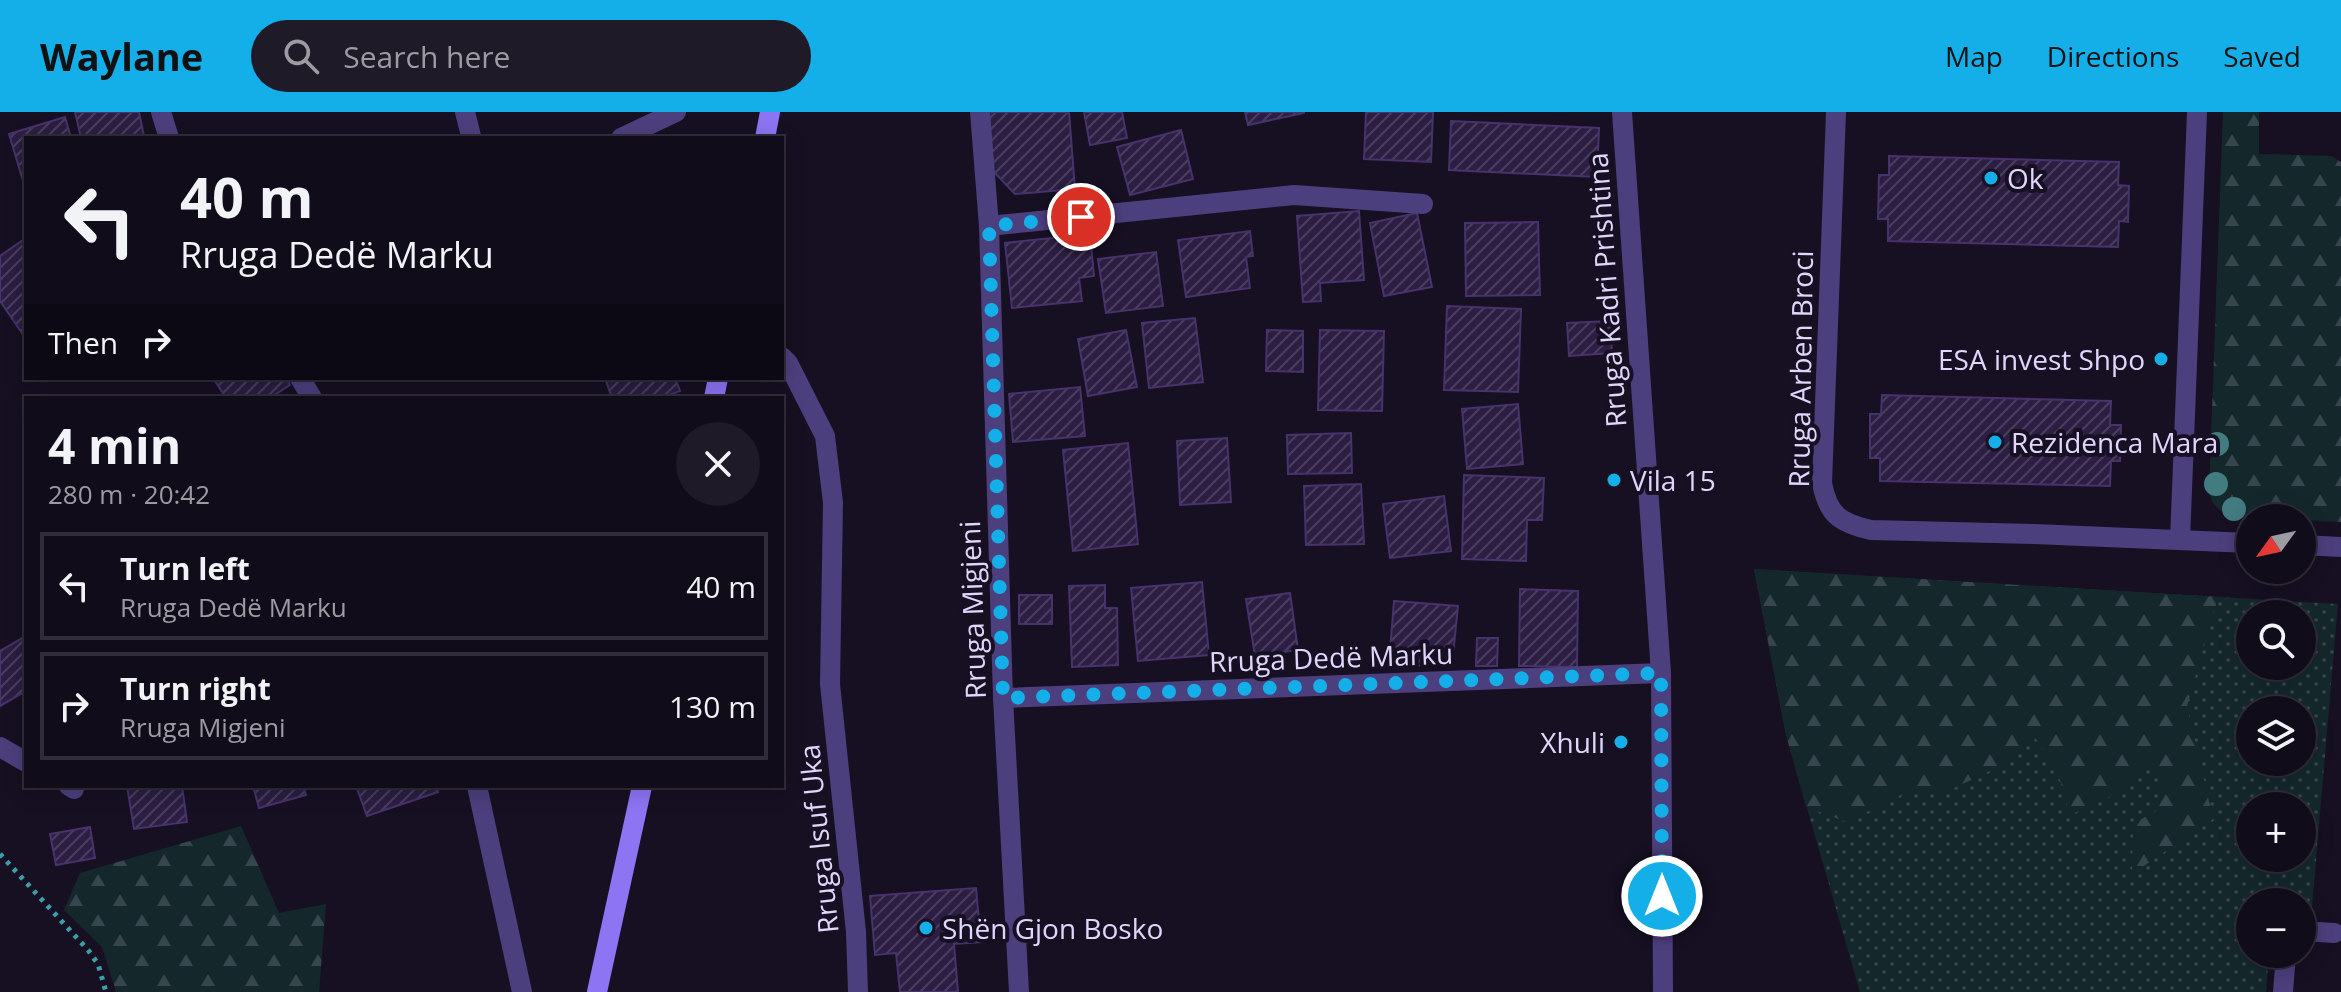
<!DOCTYPE html>
<html lang="en">
<head>
<meta charset="utf-8">
<style>
  body { margin:0; font-family:"Open Sans",sans-serif; background:#1e1a27; color:#f1f3f6; height:100vh; display:flex; flex-direction:column; font-size:30px; white-space:nowrap }
  * { box-sizing:border-box; margin:0 }
  p { font-size:26px; color:#9c9ba2 }
  .icon { flex:none; width:44px; height:44px; fill:none; stroke:currentColor; stroke-width:2; stroke-linecap:round; stroke-linejoin:round }
  .map { position:relative; flex:1; overflow:hidden }
  .details { position:absolute; left:24px; top:284px; width:760px; height:392px; display:flex; flex-direction:column; background:#100c1a; border-radius:0px; box-shadow:0 4px 20px #0003,0 0 0 2px #302c39 }
  .details>* { flex:none }
  .top-card { position:absolute; left:24px; top:24px; width:760px; height:244px; border-radius:0px; box-shadow:0 4px 20px #0003,0 0 0 2px #302c39; background:#100c1a; color:#f1f3f6; overflow:hidden }
  .needle { width:52px; rotate:237deg }
  .controls { position:absolute; left:2236px; top:392px; display:grid; gap:16px }
  .controls a { display:grid; place-items:center; width:80px; height:80px; border-radius:50%; background:#100c1a; box-shadow:0 4px 20px #0003,0 0 0 2px #302c39; font-size:40px }
  .pin { position:absolute; display:grid; place-items:center; width:68px; height:68px; color:#fff; margin:-34px; border:4px solid #fff; border-radius:50%; box-shadow:0 2px 8px #0007 }
  .me { position:absolute; width:88px; margin:-44px; rotate:0deg; stroke-linejoin:round; filter:drop-shadow(0 0 6px #0008) }
  .turn { display:flex; align-items:center; gap:28px; height:168px; padding:0 24px; font-size:36px }
  .turn .icon { width:104px; height:104px; stroke-width:2.5 }
  .turn b { display:block; font-size:56px; line-height:68px }
  .then { display:flex; align-items:center; height:76px; padding:0 24px; background:#0003; gap:16px; font-size:30px }
  .round { display:grid; place-items:center; flex:none; width:84px; height:84px; border-radius:42px; background:#1e1a27 }
  .overview { display:flex; align-items:center; justify-content:space-between; height:136px; padding:0 24px }
  h1 { font-size:48px; font-weight:700; line-height:60px }
  ul { padding:0; list-style:none }
  li { display:flex; align-items:center; gap:24px; height:108px; margin:0 16px 12px; padding:0 8px; border:4px solid #302c39; border-radius:0px }
  li div { flex:1 }
  li b { display:block; font-size:30px }
  li em { font-style:normal }
  header { display:flex; align-items:center; gap:48px; box-sizing:border-box; height:112px; padding:0 40px; background:#14afe8; color:#111 }
  header strong { font-size:38px }
  nav { display:flex; gap:44px; margin-inline-start:auto; font-size:28px }
  .search { width:560px; height:72px; background:#1e1a27; display:flex; align-items:center; gap:20px; box-sizing:border-box; padding:0 28px; border-radius:44px; color:#9c9ba2; font-size:30px }
  .map>svg:first-child { display:block }
  .grass { fill:url(#grass-dots); fill-rule:evenodd }
  .forest { fill:url(#forest-firs) }
  .building { fill:url(#building-hatch); stroke:#47326b; stroke-width:2 }
  .lines { fill:none; stroke-linecap:round; stroke-linejoin:round }
  .path { stroke:#399fab; stroke-width:5; stroke-dasharray:4 6; stroke-linecap:butt }
  .service { stroke:#4c3f7d; stroke-width:20 }
  .pedestrian { stroke:#4c3f7d; stroke-width:20 }
  .minor { stroke:#4c3f7d; stroke-width:20 }
  .secondary { stroke:#8d74f3; stroke-width:20 }
  .tree { fill:#437c80 }
  .route { stroke:#14afe8; stroke-width:14; stroke-dasharray:0 25.2 }
  .poi-dot { fill:#14afe8; stroke:#161022; stroke-width:3 }
  .labels { text-anchor:middle; dominant-baseline:central; stroke-width:8; stroke-linejoin:round; paint-order:stroke }
  .poi-label { font-size:28px; fill:#e0d5fb; stroke:#161022; text-anchor:start }
  .street-label { font-size:28px; fill:#e0d5fb; stroke:#161022 }
</style>
</head>
<body>
<header>
<strong>Waylane</strong>
<div class="search"><svg class="icon" aria-label="search" viewBox="0 0 24 24"><circle cx="10" cy="10" r="6"/><path d="M15 15l6 6"/></svg>Search here</div>
<nav><a>Map</a><a>Directions</a><a>Saved</a></nav>
</header>
<div class="map">
<svg width="2341" height="880" viewBox="0 0 2341 880">
  <defs>
    <pattern id="grass-dots" width="8" height="8" patternUnits="userSpaceOnUse" patternTransform="scale(2)"><rect width="8" height="8" fill="#14282c"/><path d="M2 2h.1M6 6h.1" fill="none" stroke="#36464c" stroke-width="1.8" stroke-linecap="round"/></pattern>
    <pattern id="forest-firs" width="22" height="20" patternUnits="userSpaceOnUse" patternTransform="scale(2)"><rect width="22" height="20" fill="#14282c"/><path d="M5 1l3.5 6h-7zM16 11l3.5 6h-7z" fill="#36464c"/></pattern>
    <pattern id="building-hatch" width="6" height="6" patternUnits="userSpaceOnUse" patternTransform="scale(2)"><rect width="6" height="6" fill="#2b1e42"/><path d="M-1 1l2-2M0 6l6-6M5 7l2-2" fill="none" stroke="#493e5e"/></pattern>
  </defs>
  <rect width="100%" height="100%" fill="#161022"/>
  <path class="grass" d="M1754 457 2338 492 2311 806H2302V790H2250V842H2269L2266 880H1860L1786 623ZM2250 502H2302V554H2250ZM2250 598H2302V650H2250ZM2250 694H2302V746H2250Z"/>
  <g class="forest">
    <path d="M2223 0H2259V42L2331 44 2341 50V410L2302 408V406C2272 406 2217 418 2209 380Z"/>
    <path d="M1754 457 2218 485 2187 594 2213 707 2132 762 2133 712 2157 698 2162 668 2144 650 2128 676 2070 703 2057 658 2034 624 2000 654 1948 679 1901 683 1847 710 1806 695 1786 623Z"/>
    <path d="M241 714 279 801 326 792 319 880H116L102 835 64 798 80 761Z"/>
  </g>
  <g class="building">
    <path d="M75 0H139L144 24 81 26Z"/>
    <path d="M988 0H1069L1075 77 1015 82 993 59Z"/>
    <path d="M1084 0H1122L1127 26 1090 33Z"/>
    <path d="M1245 0H1304V1L1248 13Z"/>
    <path d="M1366 0H1433L1431 50 1364 47Z"/>
    <path d="M65 5 71 26H26V68L23 69 9 22Z"/>
    <path d="M1451 9 1599 16 1597 65 1449 58Z"/>
    <path d="M1181 18 1193 67 1130 83 1117 35Z"/>
    <path d="M1889 44 2119 50 2118 73 2129 74 2128 110 2119 109 2118 135 1888 129V107H1878L1879 63H1889Z"/>
    <path d="M1359 99 1364 168 1320 171 1321 189 1303 190 1297 104Z"/>
    <path d="M1417 101 1432 175 1384 184 1370 111Z"/>
    <path d="M1538 110 1540 183 1466 184 1465 111Z"/>
    <path d="M1250 119 1253 144 1246 145 1250 176 1186 185 1178 128Z"/>
    <path d="M1090 122 1094 164 1079 166 1082 189 1012 196 1005 131Z"/>
    <path d="M26 126V227L0 189V144Z"/>
    <path d="M1156 140 1163 194 1106 201 1098 147Z"/>
    <path d="M1447 194 1521 197 1518 280 1444 278Z"/>
    <path d="M1195 206 1203 270 1149 276 1142 211Z"/>
    <path d="M1610 209 1612 241 1569 244 1567 211Z"/>
    <path d="M1126 218 1137 275 1088 284 1078 227Z"/>
    <path d="M1267 218 1303 219V260L1266 259Z"/>
    <path d="M1320 218 1384 219 1382 299 1318 298Z"/>
    <path d="M213 266H286L290 273 270 286H226Z"/>
    <path d="M605 266H675L680 279 662 286H612Z"/>
    <path d="M1080 275 1085 324 1013 330 1009 282Z"/>
    <path d="M1882 283 2111 289 2110 313H2121L2120 349H2111L2110 374 1880 369V346H1870V302H1881Z"/>
    <path d="M1518 292 1523 352 1467 357 1462 297Z"/>
    <path d="M1351 321 1352 361 1288 362 1287 323Z"/>
    <path d="M1227 326 1231 390 1180 393 1177 329Z"/>
    <path d="M1128 331 1138 432 1073 439 1063 338Z"/>
    <path d="M1464 363 1544 366 1542 408H1527L1526 449 1462 447Z"/>
    <path d="M1361 372 1364 432 1306 433 1304 374Z"/>
    <path d="M1444 384 1451 439 1390 446 1383 392Z"/>
    <path d="M1202 470 1209 543 1138 549 1131 476Z"/>
    <path d="M1105 473V496H1117L1118 553 1072 555 1069 474Z"/>
    <path d="M1520 477 1578 479 1577 555 1519 554Z"/>
    <path d="M1290 481 1298 538 1255 544 1246 487Z"/>
    <rect x="1019" y="483" width="33" height="29"/>
    <path d="M1394 489 1458 494 1453 543 1425 540 1424 554 1389 551Z"/>
    <path d="M26 524V579L0 594V539Z"/>
    <path d="M1477 526H1498L1497 554H1476Z"/>
    <path d="M127 674H182L187 710 134 717Z"/>
    <path d="M253 674H303L306 683 259 696Z"/>
    <path d="M356 674H436L438 680 367 704Z"/>
    <path d="M90 715 95 746 56 753 50 722Z"/>
    <path d="M976 776 981 830 954 832 958 880H900L896 841 875 843 870 784Z"/>
  </g>
  <g class="lines">
    <path class="path" d="M0 742 88 838 98 852 106 880"/>
    <g class="service">
      <path d="M465 0 471 24"/>
      <path d="M621 26 676 0"/>
      <path d="M989 114 1294 83 1423 92"/>
    </g>
    <g class="pedestrian">
      <path d="M2302 819 2334 821"/>
      <path d="M2283 880 2286 842"/>
    </g>
    <g class="minor">
      <path d="M161 0 169 26"/>
      <path d="M980 0 989 114 1003 586 1019 880"/>
      <path d="M1622 0 1661 561 1663 880"/>
      <path d="M1836 0 1822 371C1828 403 1840 411 1871 418L2034 422 2250 431"/>
      <path d="M782 245 788 251 825 324 833 391 830 572 856 820 858 880"/>
      <path d="M300 266 312 286"/>
      <path d="M2180 428 2197 0"/>
      <path d="M2302 433 2341 435"/>
      <path d="M1003 586 1661 561"/>
      <path d="M0 635 26 650"/>
      <path d="M69 674 74 677"/>
      <path d="M477 674 522 880"/>
    </g>
    <g class="secondary">
      <path d="M765 26 770 0"/>
      <path d="M714 286 718 266"/>
      <path d="M597 880 642 674"/>
    </g>
  </g>
  <g class="tree">
    <circle cx="2217" cy="332" r="12"/>
    <circle cx="2216" cy="372" r="12"/>
    <circle cx="2234" cy="397" r="12"/>
  </g>
  <g class="lines">
    <path class="route" d="M1081 105 989 114 1003 586 1661 561 1662 784"/>
  </g>
  <g class="poi-dot">
    <circle cx="1991" cy="66" r="8"/>
    <circle cx="2161" cy="247" r="8"/>
    <circle cx="1995" cy="330" r="8"/>
    <circle cx="1614" cy="368" r="8"/>
    <circle cx="1621" cy="630" r="8"/>
    <circle cx="926" cy="816" r="8"/>
  </g>
  <g class="labels">
    <g class="poi-label">
      <text x="2007" y="66">Ok</text>
      <text x="2145" y="247" text-anchor="end">ESA invest Shpo</text>
      <text x="2011" y="330">Rezidenca Mara</text>
      <text x="1630" y="368">Vila 15</text>
      <text x="1605" y="630" text-anchor="end">Xhuli</text>
      <text x="942" y="816">Shën Gjon Bosko</text>
    </g>
    <g class="street-label">
      <text transform="translate(1606 178) rotate(-94)">Rruga Kadri Prishtina</text>
      <text transform="translate(1800 257) rotate(-89)">Rruga Arben Broci</text>
      <text transform="translate(972 498) rotate(-92)">Rruga Migjeni</text>
      <text transform="translate(1331 545) rotate(-2)">Rruga Dedë Marku</text>
      <text transform="translate(818 727) rotate(-96)">Rruga Isuf Uka</text>
    </g>
  </g>
</svg>
<div class="controls">
<a><svg class="needle" viewBox="-14 -14 28 28"><path d="M0-13l5 13h-10z" fill="#e53935"/><path d="M0 13l5-13h-10z" fill="#9c9ba2"/></svg></a>
<a><svg class="icon" aria-label="search" viewBox="0 0 24 24"><circle cx="10" cy="10" r="6"/><path d="M15 15l6 6"/></svg></a>
<a><svg class="icon" aria-label="layers" viewBox="0 0 24 24"><path d="M12 4l9 5-9 5-9-5zM3 14l9 5 9-5"/></svg></a>
<a>+</a>
<a>−</a>
</div>
<div class="pin" style="left:1081px;top:105px;background:#d93025"><svg class="icon" aria-label="arrive" viewBox="0 0 24 24"><path d="M6 21V4h12l-3 4 3 4H6"/></svg></div>
<svg class="me" style="left:1662px;top:784px" viewBox="-20 -20 40 40"><circle r="17" fill="#14afe8" stroke="#fff" stroke-width="3"/><path d="M0-11L8 9 0 5-8 9z" fill="#fff"/></svg>
<div class="top-card">
<div class="turn"><svg class="icon" aria-label="left" viewBox="0 0 24 24"><path d="M17 20v-9H6M10 6l-5 5 5 5"/></svg><div><b>40 m</b>Rruga Dedë Marku</div></div>
<div class="then">Then<svg class="icon" aria-label="right" viewBox="0 0 24 24"><path d="M7 20v-9h11M14 6l5 5-5 5"/></svg></div>
</div>
<section class="details">
<div class="overview"><div><h1>4 min</h1><p>280 m · 20:42</p></div><a class="round"><svg class="icon" aria-label="close" viewBox="0 0 24 24"><path d="M6 6l12 12M18 6L6 18"/></svg></a></div>
<ul>
<li><svg class="icon" aria-label="left" viewBox="0 0 24 24"><path d="M17 20v-9H6M10 6l-5 5 5 5"/></svg><div><b>Turn left</b><p>Rruga Dedë Marku</p></div><em>40 m</em></li>
<li><svg class="icon" aria-label="right" viewBox="0 0 24 24"><path d="M7 20v-9h11M14 6l5 5-5 5"/></svg><div><b>Turn right</b><p>Rruga Migjeni</p></div><em>130 m</em></li>
</ul>
</section>
</div>
</body>
</html>
